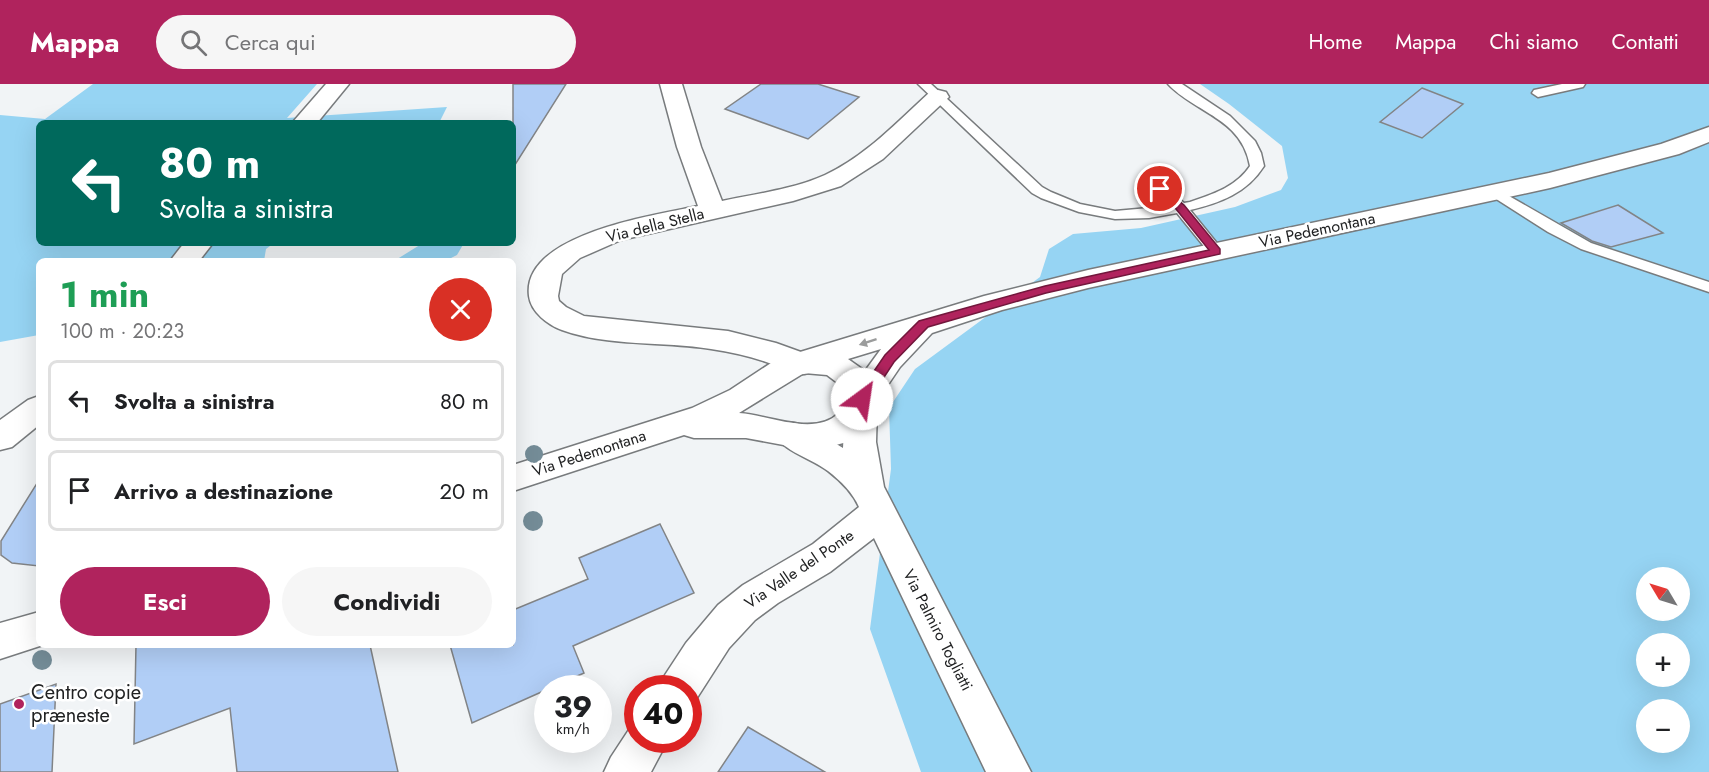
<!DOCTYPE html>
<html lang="it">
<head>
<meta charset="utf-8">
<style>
  body { margin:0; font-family:Jost,sans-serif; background:#f6f6f6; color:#202124; height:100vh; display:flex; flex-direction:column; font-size:22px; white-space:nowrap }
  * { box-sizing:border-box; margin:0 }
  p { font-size:20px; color:#757577 }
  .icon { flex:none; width:33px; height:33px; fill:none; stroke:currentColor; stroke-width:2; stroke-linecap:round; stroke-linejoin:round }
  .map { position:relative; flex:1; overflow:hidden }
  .details { position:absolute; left:36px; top:174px; width:480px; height:390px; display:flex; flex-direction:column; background:#fff; border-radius:9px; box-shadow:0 6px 24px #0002 }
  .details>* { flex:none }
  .banner { position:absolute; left:36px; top:36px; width:480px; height:126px; border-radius:9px; box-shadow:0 6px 24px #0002; background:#00695c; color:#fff; overflow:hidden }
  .needle { width:39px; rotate:308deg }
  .tools { position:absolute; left:1636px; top:483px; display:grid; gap:12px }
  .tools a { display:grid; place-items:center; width:54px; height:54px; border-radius:50%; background:#fff; box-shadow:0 6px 24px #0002; font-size:30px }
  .speed { position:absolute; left:534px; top:591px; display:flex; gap:12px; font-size:30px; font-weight:700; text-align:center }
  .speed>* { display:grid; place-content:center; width:78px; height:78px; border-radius:50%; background:#fff; box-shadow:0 6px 24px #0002; line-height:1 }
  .speed small { font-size:15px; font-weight:400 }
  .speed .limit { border:9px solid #d22; background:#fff; color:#111 }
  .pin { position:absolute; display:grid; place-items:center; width:51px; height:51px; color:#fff; margin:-26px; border:3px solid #fff; border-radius:50%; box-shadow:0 2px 6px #0007 }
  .me { position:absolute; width:66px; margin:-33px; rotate:31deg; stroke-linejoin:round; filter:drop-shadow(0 0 4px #0008) }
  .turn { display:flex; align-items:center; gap:21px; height:126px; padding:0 24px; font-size:27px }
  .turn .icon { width:78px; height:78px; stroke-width:2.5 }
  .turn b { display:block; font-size:42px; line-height:51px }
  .round { display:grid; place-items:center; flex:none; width:63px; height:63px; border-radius:32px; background:#f6f6f6 }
  .head { display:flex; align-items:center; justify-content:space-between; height:102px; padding:0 24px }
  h1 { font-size:36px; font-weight:700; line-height:45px; color:#1e9e55 }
  .action { display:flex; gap:12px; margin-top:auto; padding:12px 24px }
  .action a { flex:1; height:69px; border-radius:36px; background:#b0235d; color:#fff; font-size:24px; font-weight:700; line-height:69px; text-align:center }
  .action a+a { background:#f6f6f6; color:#202124 }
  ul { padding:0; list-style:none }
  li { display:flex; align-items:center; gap:18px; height:81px; margin:0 12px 9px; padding:0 12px; border:3px solid #e0e0e0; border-radius:9px }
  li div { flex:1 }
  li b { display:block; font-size:22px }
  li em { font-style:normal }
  header { display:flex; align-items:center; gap:36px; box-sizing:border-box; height:84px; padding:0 30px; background:#b0235d; color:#fff }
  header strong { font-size:28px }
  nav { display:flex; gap:33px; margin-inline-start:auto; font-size:21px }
  .search { width:420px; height:54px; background:#f6f6f6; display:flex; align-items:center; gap:15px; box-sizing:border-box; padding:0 21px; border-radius:33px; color:#757577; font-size:22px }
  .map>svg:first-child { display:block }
  .green { fill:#96d4f3; fill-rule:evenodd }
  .building { fill:#b1cef6; stroke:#828486; stroke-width:1.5 }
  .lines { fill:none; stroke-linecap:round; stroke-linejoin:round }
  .lane-casing { stroke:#787b7d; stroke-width:3 }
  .street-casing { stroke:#787b7d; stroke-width:3 }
  .secondary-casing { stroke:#787b7d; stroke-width:3 }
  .lane { fill:#fff; fill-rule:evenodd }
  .street { fill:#fff; fill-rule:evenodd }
  .secondary { fill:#fff; fill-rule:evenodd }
  .tree { fill:#748c97 }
  .oneway { fill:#9b9c9c }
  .route { fill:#b0235d; stroke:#72173c; stroke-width:1.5 }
  .poi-dot { fill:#b0235d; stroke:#fff; stroke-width:2 }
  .labels { text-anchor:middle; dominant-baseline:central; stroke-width:5; stroke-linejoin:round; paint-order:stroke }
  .street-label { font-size:16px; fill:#212223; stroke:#fff }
  .near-poi-label { font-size:20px; fill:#212223; stroke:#fff; text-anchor:start }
</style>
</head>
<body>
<header>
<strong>Mappa</strong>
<div class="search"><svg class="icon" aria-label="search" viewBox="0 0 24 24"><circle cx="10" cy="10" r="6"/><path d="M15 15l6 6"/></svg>Cerca qui</div>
<nav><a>Home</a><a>Mappa</a><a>Chi siamo</a><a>Contatti</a></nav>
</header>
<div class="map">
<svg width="1709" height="688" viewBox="0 0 1709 688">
  <rect width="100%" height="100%" fill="#f1f4f6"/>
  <g class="green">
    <path d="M93 0H317L287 34 447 23 439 39H39V159H274L266 165 264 177H39V251L0 258V31L45 35Z"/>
    <path d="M1200 0H1709V688H921L870 545 891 385 889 324 915 285 1040 193 1049 165 1073 150 1141 144 1235 123 1281 106 1288 94 1282 62 1229 20ZM1647 494H1680V526H1647ZM1647 560H1680V592H1647ZM1647 626H1680V658H1647Z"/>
    <path d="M423 159H464L457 171 445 177H394Z"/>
  </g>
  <g class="building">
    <path d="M513 0H566L513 84Z"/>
    <path d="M761 0H818L859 13 808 55 725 25Z"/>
    <path d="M1422 4 1463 20 1422 54 1380 38Z"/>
    <path d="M1618 121 1663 149 1611 163 1592 157 1561 139Z"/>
    <path d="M39 396V482L12 479 1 471V457Z"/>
    <path d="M660 440 694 509 573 562 584 589 472 639 450 561H513V526L588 495 579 474Z"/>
    <path d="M136 561H370L398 688H237L230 624 134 660Z"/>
    <path d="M56 600 52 688H0V620Z"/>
    <path d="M748 643 825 688H718Z"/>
  </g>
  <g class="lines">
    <g class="lane-casing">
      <g id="lane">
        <path d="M918 0H931L1042 103 1051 108 1080 120 1115 127 1171 122 1153 105 1160 101 1165 102 1184 119 1190 118C1213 110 1236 103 1250 82 1242 34 1195 29 1168 0H1182L1230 32 1255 57 1261 69 1264 82C1247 109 1220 119 1190 126L1224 168 1216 173 1211 171 1177 129 1149 134 1115 135 1079 128 1041 114 1032 109Z"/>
        <path d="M1562 0H1585L1583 3 1538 13 1532 9 1534 6Z"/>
        <path d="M1495 104 1591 159 1709 198V208L1581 165 1548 148 1490 111 1488 108Z"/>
      </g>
    </g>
    <g class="street-casing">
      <g id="street">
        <path d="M326 0H349L317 39H292Z"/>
        <path d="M660 0H682L701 63 722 117C756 110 794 105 825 91 866 72 897 38 930 8L938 6 946 8 949 13 883 75 841 102 793 117 621 156 580 174 562 190 558 212 559 217 566 223 584 232 728 247 776 259 812 272 817 280 812 288C808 289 803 291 799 290 788 289 779 282 769 279 750 272 731 268 711 265 663 257 609 263 562 246 548 241 531 228 529 212 521 150 656 131 698 122L677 63Z"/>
        <path d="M184 159H213L199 177H170Z"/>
        <path d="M861 311 872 315 877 323 876 358 884 403 1031 688H986L874 454 830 488 778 519 755 536 729 564 695 617 688 620V604H660L665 591 686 559 718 521 743 501 813 460 859 423C853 409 841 397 828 387 811 374 784 368 773 349L778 340C801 333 823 352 843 364L845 323 850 315Z"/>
        <path d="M39 312V341L12 363 0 366V336L28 316Z"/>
        <path d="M638 639V656H668L651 688H604L611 673 632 641Z"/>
      </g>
    </g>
    <g class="secondary-casing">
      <g id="secondary">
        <path d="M1709 43V58L1679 70 1550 104 1088 204 1002 226 932 249 900 283 877 317 865 344 847 358 825 364 805 365 746 354H694L684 351 513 407V381L692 324 730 306 777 275 984 212 1088 186 1549 89 1661 60ZM881 265 865 287 848 275ZM804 289 827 291 843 303C847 313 846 323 839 329 814 353 770 331 739 329Z"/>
        <path d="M39 528V561H43L0 575V539Z"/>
      </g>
    </g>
    <use href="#lane" class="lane"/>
    <use href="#street" class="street"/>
    <use href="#secondary" class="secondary"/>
  </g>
  <g class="tree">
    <circle cx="534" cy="370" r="9"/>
    <circle cx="533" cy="437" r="10"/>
    <circle cx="42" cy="576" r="10"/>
  </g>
  <defs><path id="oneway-solid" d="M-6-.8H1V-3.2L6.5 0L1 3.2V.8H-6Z" transform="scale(1.5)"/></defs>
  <use class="oneway" href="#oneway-solid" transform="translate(868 258) rotate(162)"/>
  <path class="route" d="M1160 102 1184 121 1220 165V170L1046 209 928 243 894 278 867 319H857L855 315 857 312 885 271 919 237 1045 202 1209 166 1176 125 1157 108V103Z"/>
  <circle class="poi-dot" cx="19" cy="620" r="6"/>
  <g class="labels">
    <g class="street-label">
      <text transform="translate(655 141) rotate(-14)">Via della Stella</text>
      <text transform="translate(1317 146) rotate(-12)">Via Pedemontana</text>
      <text transform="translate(589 369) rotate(-18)">Via Pedemontana</text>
      <text transform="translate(799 485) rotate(-34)">Via Valle del Ponte</text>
      <text transform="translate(938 546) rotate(63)">Via Palmiro Togliatti</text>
    </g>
    <g class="near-poi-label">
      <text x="31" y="608">Centro copie<tspan x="31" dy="23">præneste</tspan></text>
    </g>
  </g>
</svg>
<div class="tools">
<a><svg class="needle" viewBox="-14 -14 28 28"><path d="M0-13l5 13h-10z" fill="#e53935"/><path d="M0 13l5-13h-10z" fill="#757577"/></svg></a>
<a>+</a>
<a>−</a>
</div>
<div class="speed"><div>39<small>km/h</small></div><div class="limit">40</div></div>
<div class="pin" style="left:1160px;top:105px;background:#d93025"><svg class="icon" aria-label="arrive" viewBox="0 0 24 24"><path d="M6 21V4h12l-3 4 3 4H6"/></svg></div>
<svg class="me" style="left:862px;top:315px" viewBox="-20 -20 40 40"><circle r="19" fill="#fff"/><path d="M0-13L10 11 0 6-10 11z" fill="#b0235d"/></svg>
<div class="banner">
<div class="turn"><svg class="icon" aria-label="left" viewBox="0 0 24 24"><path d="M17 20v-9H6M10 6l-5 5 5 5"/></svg><div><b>80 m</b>Svolta a sinistra</div></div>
</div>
<section class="details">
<div class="head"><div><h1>1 min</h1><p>100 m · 20:23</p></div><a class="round" style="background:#d93025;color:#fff"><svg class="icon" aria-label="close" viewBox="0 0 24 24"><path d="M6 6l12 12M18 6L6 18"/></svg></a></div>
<ul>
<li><svg class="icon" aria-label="left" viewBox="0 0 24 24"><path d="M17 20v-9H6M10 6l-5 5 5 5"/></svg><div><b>Svolta a sinistra</b></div><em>80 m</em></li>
<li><svg class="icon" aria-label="arrive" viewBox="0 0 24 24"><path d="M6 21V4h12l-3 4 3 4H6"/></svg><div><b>Arrivo a destinazione</b></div><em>20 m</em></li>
</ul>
<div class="action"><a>Esci</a><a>Condividi</a></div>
</section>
</div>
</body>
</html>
